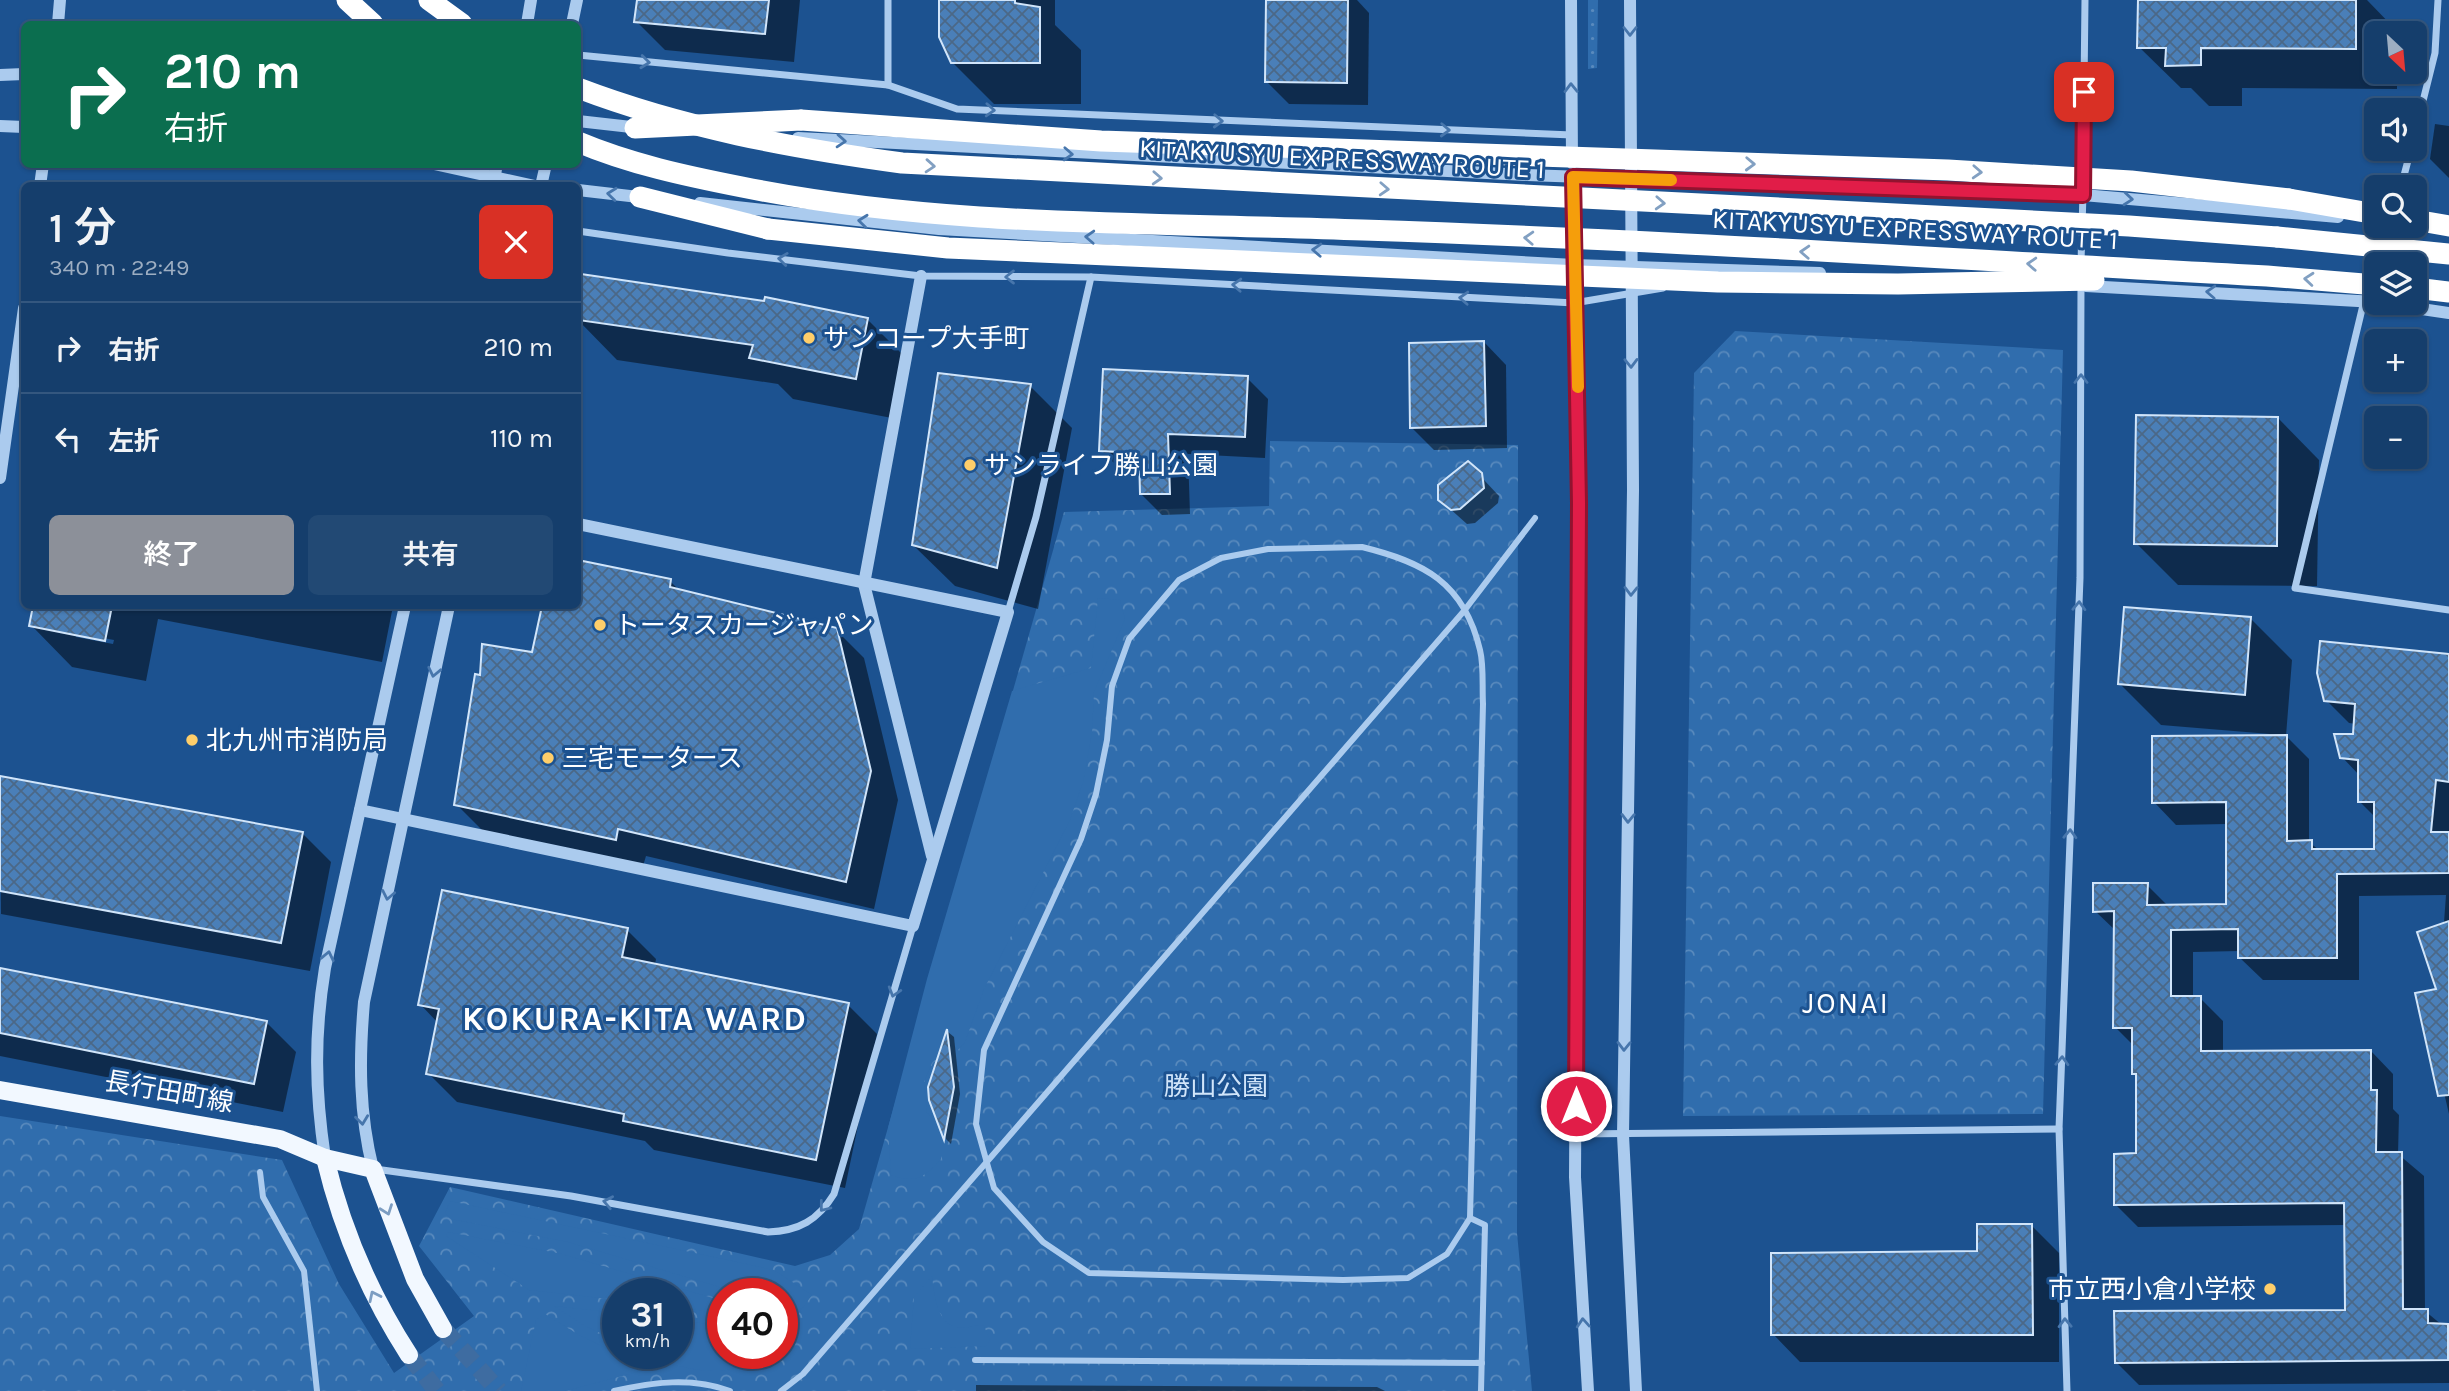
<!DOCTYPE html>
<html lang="ja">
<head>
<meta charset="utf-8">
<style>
  body { margin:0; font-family:Karla,"Noto Sans JP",sans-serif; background:#224974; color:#f1f3f6; height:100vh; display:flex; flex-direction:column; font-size:26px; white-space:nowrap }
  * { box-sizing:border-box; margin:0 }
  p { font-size:23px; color:#9daec2 }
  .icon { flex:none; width:38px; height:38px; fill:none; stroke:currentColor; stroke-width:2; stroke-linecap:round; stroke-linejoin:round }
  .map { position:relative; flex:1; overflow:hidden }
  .drawer { position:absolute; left:21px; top:182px; width:560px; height:427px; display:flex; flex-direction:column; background:#153e6c; border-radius:10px; box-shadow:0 2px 5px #0004,0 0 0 2px #34577f }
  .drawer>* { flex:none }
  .banner { position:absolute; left:21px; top:21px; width:560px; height:147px; border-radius:10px; box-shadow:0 2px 5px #0004,0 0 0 2px #34577f; background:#0b6e4f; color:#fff; overflow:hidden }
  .needle { width:46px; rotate:154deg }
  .fabs { position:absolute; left:2364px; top:21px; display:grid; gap:14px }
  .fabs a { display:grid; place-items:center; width:63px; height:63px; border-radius:10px; background:#153e6c; box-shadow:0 2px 5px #0004,0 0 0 2px #34577f; font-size:35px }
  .speed { position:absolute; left:602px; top:1278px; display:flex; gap:14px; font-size:35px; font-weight:700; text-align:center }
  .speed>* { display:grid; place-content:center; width:91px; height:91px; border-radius:50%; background:#153e6c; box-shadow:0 2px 5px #0004,0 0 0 2px #34577f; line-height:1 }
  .speed small { font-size:18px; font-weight:400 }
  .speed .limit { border:10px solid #d22; background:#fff; color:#111 }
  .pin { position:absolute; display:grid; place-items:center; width:60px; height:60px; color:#fff; margin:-30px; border-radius:14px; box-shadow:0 4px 10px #0006 }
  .me { position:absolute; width:77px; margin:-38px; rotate:0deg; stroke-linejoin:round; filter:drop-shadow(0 0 5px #0008) }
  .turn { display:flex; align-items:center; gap:24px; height:147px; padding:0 28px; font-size:32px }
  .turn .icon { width:91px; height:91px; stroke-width:2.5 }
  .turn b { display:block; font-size:49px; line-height:60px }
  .round { display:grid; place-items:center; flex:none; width:74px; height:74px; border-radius:10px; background:#224974 }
  .head { display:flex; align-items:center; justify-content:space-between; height:119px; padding:0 28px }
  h1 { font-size:42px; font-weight:600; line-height:52px }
  .primary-button { display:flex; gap:14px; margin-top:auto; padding:14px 28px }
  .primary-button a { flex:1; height:80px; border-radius:10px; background:#8c9099; color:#fff; font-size:28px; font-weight:600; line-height:80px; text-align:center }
  .primary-button a+a { background:#224974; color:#f1f3f6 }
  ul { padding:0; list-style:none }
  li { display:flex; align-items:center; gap:21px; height:91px; padding:0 28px; border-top:2px solid #34577f }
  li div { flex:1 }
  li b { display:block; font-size:26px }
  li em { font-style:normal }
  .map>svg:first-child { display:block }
  .grass { fill:url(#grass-dots) }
  .park { fill:url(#park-crowns); fill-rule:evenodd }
  .garden { fill:#306dad }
  .shadow { fill:#0007; fill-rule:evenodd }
  .building { fill:url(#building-cross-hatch); stroke:#d1e5fa; stroke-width:2 }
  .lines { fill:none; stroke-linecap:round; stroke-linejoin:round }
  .primary-tunnel { stroke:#3e6ca1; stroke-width:18; stroke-dasharray:18 9; stroke-linecap:butt }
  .pedestrian { stroke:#abcbee; stroke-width:6 }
  .minor { stroke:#abcbee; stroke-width:7 }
  .tertiary { stroke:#abcbee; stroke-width:12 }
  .primary { stroke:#f2f8ff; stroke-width:18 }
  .motorway { stroke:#fff; stroke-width:21 }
  .motorway-bridge { stroke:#fff; stroke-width:21 }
  .oneway { stroke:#4776ac }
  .oneway2 { stroke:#82a0c2 }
  .oneway3 { stroke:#7c9dc2 }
  .route-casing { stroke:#92132f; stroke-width:18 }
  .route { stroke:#e11d48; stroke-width:12 }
  .slow { stroke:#f59e0b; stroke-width:12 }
  .poi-dot { fill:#fece6a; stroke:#1c5290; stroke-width:2.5 }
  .labels { text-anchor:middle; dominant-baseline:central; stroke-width:6; stroke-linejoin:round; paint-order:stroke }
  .street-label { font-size:26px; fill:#fff; stroke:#1c5290 }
  .poi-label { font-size:26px; fill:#fff; stroke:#1c5290; text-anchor:start }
  .park-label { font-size:26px; fill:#d1e5fa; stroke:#1c5290 }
  .quarter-label { font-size:30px; letter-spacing:2px; fill:#fff; stroke:#1c5290 }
  .district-label { font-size:33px; font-weight:bold; letter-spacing:2px; fill:#fff; stroke:#1c5290 }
</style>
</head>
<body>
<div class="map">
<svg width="2449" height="1391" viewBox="0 0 2449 1391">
  <defs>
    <pattern id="grass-dots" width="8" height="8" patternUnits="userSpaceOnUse" patternTransform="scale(1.75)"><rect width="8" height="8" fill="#306dad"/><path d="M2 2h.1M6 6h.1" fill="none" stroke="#598abd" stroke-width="1.8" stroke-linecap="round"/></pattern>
    <pattern id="park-crowns" width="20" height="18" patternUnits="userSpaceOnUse" patternTransform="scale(1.75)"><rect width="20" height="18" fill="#306dad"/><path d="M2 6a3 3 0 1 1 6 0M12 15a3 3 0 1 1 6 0" fill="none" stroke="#598abd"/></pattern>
    <pattern id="building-cross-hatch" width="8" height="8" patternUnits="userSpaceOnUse" patternTransform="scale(1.75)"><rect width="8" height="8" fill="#4a7fb8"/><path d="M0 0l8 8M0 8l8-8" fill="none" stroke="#4b6887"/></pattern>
  </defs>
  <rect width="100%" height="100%" fill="#1c5290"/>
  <path class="grass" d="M1588 0H1598L1597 68 1588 69Z"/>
  <g class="park">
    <path d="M1735 331 2063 350 2043 1114 1683 1116 1694 373Z"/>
    <path d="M1270 441 1518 445 1517 1233 1532 1391H0V1116L282 1160 339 1284 394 1373 474 1316 419 1246 450 1187 795 1266 830 1255 859 1229 1064 512 1269 506ZM618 1293H677V1353H618ZM723 1293H782V1353H723Z"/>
  </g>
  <g class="garden">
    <path d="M1098 598 1120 600 1125 619 1094 692 1092 733 1083 782 1070 820 984 989 965 1042 957 1051 939 1056 932 1063 924 1082 927 1113 934 1118H941V1159C924 1178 915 1184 891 1175L888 1128 927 979 1012 691 1091 668Z"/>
    <path d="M450 1201 774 1270 812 1295 782 1336V1293H740L568 1242 451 1219 445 1213Z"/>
    <path d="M448 1232 562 1254 723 1301V1313L677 1308V1293H618V1300L529 1290 446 1236Z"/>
    <path d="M932 1276C934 1292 936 1321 955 1327 965 1330 975 1324 984 1326L990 1340 986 1346 910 1349 914 1297Z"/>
    <path d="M554 1306 618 1313V1341L585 1326Z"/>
    <path d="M545 1314 579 1335 649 1369 565 1391H521L536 1320Z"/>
    <path d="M677 1320 723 1326V1353H767C729 1382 684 1371 644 1353H677Z"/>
  </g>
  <g class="shadow">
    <path d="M638 0H800L794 62 665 50 636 21Z"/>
    <path d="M941 0H1055V25L1081 50V104H994L952 62Z"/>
    <path d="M1267 0H1357L1369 13 1368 105 1289 104 1267 82Z"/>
    <path d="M2140 0H2367L2397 31V33H2376V72H2397V89L2242 88V106H2209L2191 88H2181L2139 47Z"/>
    <path d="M2435 124 2449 126V178L2430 159Z"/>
    <path d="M582 276 867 319 909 361 897 419 793 399 778 384 617 360 578 320Z"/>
    <path d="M1484 342 1506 365 1507 448 1434 450 1412 428Z"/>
    <path d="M1247 378 1268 399 1265 458 1188 454 1190 514 1162 515 1141 494V472L1122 471 1101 450Z"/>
    <path d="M1030 386 1072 428 1038 609 955 586 913 545Z"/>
    <path d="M2278 418 2319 460 2317 586 2178 585 2136 543Z"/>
    <path d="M1468 463 1499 496 1498 503 1475 523 1467 524 1439 499Z"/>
    <path d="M578 561 670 581 681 592 836 630 864 658 898 800 874 909 646 856 643 866 484 832 456 804 481 677 533 654 544 606H578Z"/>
    <path d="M35 606H393L382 662 158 619 146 681 72 667 31 625ZM76 633 114 640 113 644 76 637Z"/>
    <path d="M2251 619 2292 660 2286 736 2309 759V842L2320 851H2376V818L2360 802V776L2342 757 2355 736 2356 724 2349 723 2326 700 2449 656V1114L2442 1084 2426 1045 2417 994 2439 990 2446 895 2359 896V980H2263L2240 958V951L2193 952V998H2200L2223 1021V1053L2371 1051 2393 1074V1109L2399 1115 2398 1154 2424 1176 2425 1311 2442 1325H2449V1383L2139 1385 2116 1362 2347 1311 2346 1225 2138 1227 2115 1204 2138 1155 2135 1047 2115 1027 2116 931 2095 911 2147 885 2168 906H2227V824L2176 825 2154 802 2270 734 2161 725 2119 683Z"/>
    <path d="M0 777 302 833 331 862 310 971 1 914Z"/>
    <path d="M627 930 656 959 655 965 848 1005 877 1034 845 1188 654 1150 645 1141 457 1102 428 1073 438 1023 420 1004Z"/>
    <path d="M0 970 266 1022 296 1052 283 1112 0 1056Z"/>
    <path d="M948 1032 954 1037 960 1094 951 1144 946 1139 931 1099 929 1087Z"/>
    <path d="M2032 1226 2059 1253V1362H1800L1773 1334 1979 1253Z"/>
    <path d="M976 1385 1377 1387 1385 1391H976Z"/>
  </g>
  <g class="building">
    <path d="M637 0H769L765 34 634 22Z"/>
    <path d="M939 0H1015V3L1040 7V63H951L939 37Z"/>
    <path d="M1266 0H1348L1347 83 1265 82Z"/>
    <path d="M2138 0H2356V49L2201 48V65L2165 66 2166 48H2137Z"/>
    <path d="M581 274 764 301 765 297 868 318 856 379 749 358 753 345 578 320Z"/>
    <path d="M1484 341 1486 426 1410 428 1409 343Z"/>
    <path d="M1103 369 1248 376 1245 437 1168 434 1170 494H1140L1139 453 1099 451Z"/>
    <path d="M938 373 1031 384 997 568 912 545Z"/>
    <path d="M2136 415 2278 417 2277 546 2134 544Z"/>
    <path d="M1468 461 1482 473 1484 488 1460 509 1451 510 1438 500V485Z"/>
    <path d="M578 560 671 579 670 587 837 628 871 771 846 882 618 829 616 840 454 805 475 674 480 675 482 644 532 652 542 606H578Z"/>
    <path d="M33 606H112L105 641 29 626Z"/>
    <path d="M2124 607 2251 617 2245 695 2118 684Z"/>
    <path d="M2320 641 2449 654V782L2436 780 2431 832H2449V873L2337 874V958H2238V929L2171 930V996H2201V1051L2371 1050V1090H2377L2376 1152H2402L2403 1309H2428V1323L2448 1324V1360L2115 1363 2114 1311 2345 1310 2344 1203 2114 1205V1154L2136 1153V1074H2132V1028H2113L2114 911 2093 912V883H2148L2147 905 2226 904V802L2152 803V736L2287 735V841L2312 840V849H2374V802H2358V760L2340 758 2334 734H2353L2355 704 2324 701 2317 673Z"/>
    <path d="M0 776 303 832 281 943 0 891Z"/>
    <path d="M442 890 628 928 622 957 849 1003 816 1160 623 1121 624 1114 426 1074 439 1009 418 1005Z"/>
    <path d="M2449 921V1095L2438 1096 2415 993 2436 989 2417 932Z"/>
    <path d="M0 968 267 1021 254 1084 0 1033Z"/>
    <path d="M947 1029 954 1087 944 1140 929 1100 928 1087Z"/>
    <path d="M1977 1224H2032L2033 1335H1771V1253L1977 1251Z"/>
  </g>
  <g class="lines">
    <g class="primary-tunnel">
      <path d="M443 1329 499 1391"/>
      <path d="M409 1355 437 1391"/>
    </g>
    <g class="pedestrian">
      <path d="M1362 547C1423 562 1464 582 1480 650 1484 666 1482 686 1483 704L1470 1218 1447 1254 1408 1278 1343 1280 1089 1273 1043 1242 994 1188 976 1124 984 1050 1081 839 1096 794 1107 740 1112 686 1129 639 1179 580 1221 558 1268 549Z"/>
      <path d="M260 1172 263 1197 304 1271 317 1391"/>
      <path d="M1470 1218 1485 1225 1481 1391"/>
      <path d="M975 1360 1482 1363"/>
      <path d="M614 1391C653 1382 692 1377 730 1391"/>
      <path d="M781 1391 803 1374 1464 611 1535 518"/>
    </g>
    <g class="minor">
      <path d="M888 0V85"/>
      <path d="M578 55 888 85 957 109 1572 135"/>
      <path d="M2415 133 2435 53 2438 0"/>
      <path d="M2083 174 2085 0"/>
      <path d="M2401 187 2411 149"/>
      <path d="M578 231 728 253 921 276 1091 277 1574 303 1663 288"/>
      <path d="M2081 262 2083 193"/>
      <path d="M2364 301 2295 588 2449 610"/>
      <path d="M1008 612 1036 517 1091 277"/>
      <path d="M1576 1134 2059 1129"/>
      <path d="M375 1169 571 1196 768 1232C799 1231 818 1220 834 1194L913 926"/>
      <path d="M2067 1391 2059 1129 2080 578 2081 284"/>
    </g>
    <g class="tertiary">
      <path d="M1571 0 1572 163"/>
      <path d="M1630 0 1633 490 1623 1135 1636 1391"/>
      <path d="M58 24 60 0"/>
      <path d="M527 24 531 0"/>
      <path d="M572 24 577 0"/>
      <path d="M0 75 24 74"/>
      <path d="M578 121 640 128"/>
      <path d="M0 126 24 127"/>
      <path d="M798 138 1527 175 2083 195 2338 217"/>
      <path d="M434 164 535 186"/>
      <path d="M493 185 497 164"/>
      <path d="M40 186 43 164"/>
      <path d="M541 186 546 164"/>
      <path d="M578 190 647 198"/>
      <path d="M1573 191 1579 503 1575 1177 1588 1391"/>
      <path d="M700 203 939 229 1574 265 1820 273"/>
      <path d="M921 276 864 584 932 856"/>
      <path d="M2086 286 2376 302"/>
      <path d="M2381 303 2449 313"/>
      <path d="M0 478 24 308"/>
      <path d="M360 810 913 926 1008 612 578 524"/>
      <path d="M325 1158C315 1091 314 1035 325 968L405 606"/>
      <path d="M373 1169C359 1113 359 1060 364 1002L449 606"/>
    </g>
    <g class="primary">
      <path d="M0 1090 280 1139 325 1158 373 1169 415 1279 443 1329"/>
      <path d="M325 1158C342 1230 369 1293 409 1355"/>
    </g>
    <g class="motorway">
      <path d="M347 0 373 24"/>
      <path d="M429 0 462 24"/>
      <path d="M635 128 801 120"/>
      <path d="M640 197 768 229"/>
      <path d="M2289 199 2376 214"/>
      <path d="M2415 220 2449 226"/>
      <path d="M2277 237 2449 254"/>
      <path d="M2415 288 2449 292"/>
    </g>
    <g class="motorway-bridge">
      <path d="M578 88C683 128 791 148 902 163L2129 226 2277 237"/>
      <path d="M801 120 1101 141 1948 170 2131 181 2289 199"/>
      <path d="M578 142C630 164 686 176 742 187 946 228 1156 222 1363 230 1665 240 1966 260 2267 276L2376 285"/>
      <path d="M768 229 948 248 1718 282 1898 284 2094 280"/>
    </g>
  </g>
  <defs><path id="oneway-chevron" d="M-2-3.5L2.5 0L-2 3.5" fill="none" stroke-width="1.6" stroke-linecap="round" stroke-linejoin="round" transform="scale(1.75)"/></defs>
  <g class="oneway">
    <use href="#oneway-chevron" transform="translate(1630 31) rotate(90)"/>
    <use href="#oneway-chevron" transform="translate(645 62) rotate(6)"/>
    <use href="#oneway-chevron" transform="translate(1571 88) rotate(-91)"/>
    <use href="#oneway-chevron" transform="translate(990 110) rotate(3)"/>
    <use href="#oneway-chevron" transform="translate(1218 121) rotate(2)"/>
    <use href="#oneway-chevron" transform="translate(1445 130) rotate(2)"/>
    <use href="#oneway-chevron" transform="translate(841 141) rotate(4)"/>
    <use href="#oneway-chevron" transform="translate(1068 154) rotate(3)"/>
    <use href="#oneway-chevron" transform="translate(612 194) rotate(-174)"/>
    <use href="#oneway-chevron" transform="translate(2128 199) rotate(5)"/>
    <use href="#oneway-chevron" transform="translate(863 221) rotate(-174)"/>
    <use href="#oneway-chevron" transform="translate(1090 237) rotate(-177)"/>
    <use href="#oneway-chevron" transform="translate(1317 250) rotate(-177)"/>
    <use href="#oneway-chevron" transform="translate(783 259) rotate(-173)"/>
    <use href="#oneway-chevron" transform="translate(1010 277) rotate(-180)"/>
    <use href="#oneway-chevron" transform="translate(1237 285) rotate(-177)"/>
    <use href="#oneway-chevron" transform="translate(2211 292) rotate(-177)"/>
    <use href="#oneway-chevron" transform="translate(1464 298) rotate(-177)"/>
    <use href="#oneway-chevron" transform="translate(1631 363) rotate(89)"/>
    <use href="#oneway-chevron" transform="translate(2081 379) rotate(-90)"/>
    <use href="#oneway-chevron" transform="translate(1631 591) rotate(91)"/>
    <use href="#oneway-chevron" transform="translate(2079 606) rotate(-88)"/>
    <use href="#oneway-chevron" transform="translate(434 672) rotate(102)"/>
    <use href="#oneway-chevron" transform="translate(1628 818) rotate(91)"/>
    <use href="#oneway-chevron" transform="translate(2070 834) rotate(-88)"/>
    <use href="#oneway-chevron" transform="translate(388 895) rotate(101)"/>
    <use href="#oneway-chevron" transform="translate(328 956) rotate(-78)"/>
    <use href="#oneway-chevron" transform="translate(894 992) rotate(107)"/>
    <use href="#oneway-chevron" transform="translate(1624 1046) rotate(91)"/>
    <use href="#oneway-chevron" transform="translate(2062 1061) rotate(-88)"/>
    <use href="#oneway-chevron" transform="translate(362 1120) rotate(83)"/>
    <use href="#oneway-chevron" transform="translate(608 1202) rotate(-169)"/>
    <use href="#oneway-chevron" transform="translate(824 1207) rotate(128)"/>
    <use href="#oneway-chevron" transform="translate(1583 1323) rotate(-94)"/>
    <use href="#oneway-chevron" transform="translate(2065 1323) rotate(-92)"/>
  </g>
  <g class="oneway2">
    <use href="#oneway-chevron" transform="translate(1750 164) rotate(2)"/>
    <use href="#oneway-chevron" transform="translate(930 166) rotate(4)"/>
    <use href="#oneway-chevron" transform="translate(1977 172) rotate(3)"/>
    <use href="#oneway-chevron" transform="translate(1157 178) rotate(3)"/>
    <use href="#oneway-chevron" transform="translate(1384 189) rotate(3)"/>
    <use href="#oneway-chevron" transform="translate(1660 203) rotate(3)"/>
    <use href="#oneway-chevron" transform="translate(1529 238) rotate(-177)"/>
    <use href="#oneway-chevron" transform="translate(1805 252) rotate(-177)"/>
    <use href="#oneway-chevron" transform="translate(2032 264) rotate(-177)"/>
    <use href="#oneway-chevron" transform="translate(2309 279) rotate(-175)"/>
  </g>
  <g class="oneway3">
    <use href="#oneway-chevron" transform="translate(387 1210) rotate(70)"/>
    <use href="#oneway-chevron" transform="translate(374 1296) rotate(-116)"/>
  </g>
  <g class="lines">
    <g class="route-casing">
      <path id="route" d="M1576 1106 1579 503 1573 177 2083 195 2084 92"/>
    </g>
    <use href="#route" class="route"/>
    <path class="slow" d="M1578 387 1573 177 1671 180"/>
  </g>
  <g class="poi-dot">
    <circle cx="809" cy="338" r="7"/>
    <circle cx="970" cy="465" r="7"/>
    <circle cx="600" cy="625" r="7"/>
    <circle cx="192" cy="740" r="7"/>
    <circle cx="548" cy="758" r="7"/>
    <circle cx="2270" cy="1289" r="7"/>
  </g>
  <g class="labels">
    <g class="street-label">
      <text transform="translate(1342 159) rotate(3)">KITAKYUSYU EXPRESSWAY ROUTE 1</text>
      <text transform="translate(1915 230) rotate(3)">KITAKYUSYU EXPRESSWAY ROUTE 1</text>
      <text transform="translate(169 1092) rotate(10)">長行田町線</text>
    </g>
    <g class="poi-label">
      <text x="823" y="338">サンコープ大手町</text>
      <text x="984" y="465">サンライフ勝山公園</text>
      <text x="614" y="625">トータスカージャパン</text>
      <text x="206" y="740">北九州市消防局</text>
      <text x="562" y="758">三宅モータース</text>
      <text x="2256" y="1289" text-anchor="end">市立西小倉小学校</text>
    </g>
    <g class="park-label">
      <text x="1216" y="1086">勝山公園</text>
    </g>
    <g class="quarter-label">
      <text x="1846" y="1003">JONAI</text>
    </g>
    <g class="district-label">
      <text x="635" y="1019">KOKURA-KITA WARD</text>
    </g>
  </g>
</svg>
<div class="fabs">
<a><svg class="needle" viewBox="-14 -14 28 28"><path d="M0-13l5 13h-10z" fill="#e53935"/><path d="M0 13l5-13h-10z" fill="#9daec2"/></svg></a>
<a><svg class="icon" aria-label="sound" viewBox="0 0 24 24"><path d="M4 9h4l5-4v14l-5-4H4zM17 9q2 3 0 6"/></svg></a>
<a><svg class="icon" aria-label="search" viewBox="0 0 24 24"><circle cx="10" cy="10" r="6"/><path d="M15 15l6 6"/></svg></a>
<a><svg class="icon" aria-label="layers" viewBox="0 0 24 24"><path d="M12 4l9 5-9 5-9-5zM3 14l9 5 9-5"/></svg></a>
<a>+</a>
<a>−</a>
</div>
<div class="speed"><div>31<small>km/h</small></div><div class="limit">40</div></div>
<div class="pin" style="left:2084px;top:92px;background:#d93025"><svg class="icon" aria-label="arrive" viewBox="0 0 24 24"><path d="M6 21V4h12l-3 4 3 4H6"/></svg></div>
<svg class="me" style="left:1576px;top:1106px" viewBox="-20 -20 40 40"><circle r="17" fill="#e11d48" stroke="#fff" stroke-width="3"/><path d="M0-11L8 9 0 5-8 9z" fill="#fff"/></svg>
<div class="banner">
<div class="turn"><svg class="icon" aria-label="right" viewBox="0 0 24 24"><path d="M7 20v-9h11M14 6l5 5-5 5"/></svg><div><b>210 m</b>右折</div></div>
</div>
<section class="drawer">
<div class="head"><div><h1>1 分</h1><p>340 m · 22:49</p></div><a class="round" style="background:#d93025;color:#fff"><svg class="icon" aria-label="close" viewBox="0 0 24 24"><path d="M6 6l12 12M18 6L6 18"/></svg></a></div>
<ul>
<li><svg class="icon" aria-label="right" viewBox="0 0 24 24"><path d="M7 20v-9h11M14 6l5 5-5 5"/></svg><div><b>右折</b></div><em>210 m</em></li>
<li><svg class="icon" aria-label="left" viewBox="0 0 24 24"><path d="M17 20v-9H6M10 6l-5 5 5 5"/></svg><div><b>左折</b></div><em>110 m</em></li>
</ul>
<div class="primary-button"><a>終了</a><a>共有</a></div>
</section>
</div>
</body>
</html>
